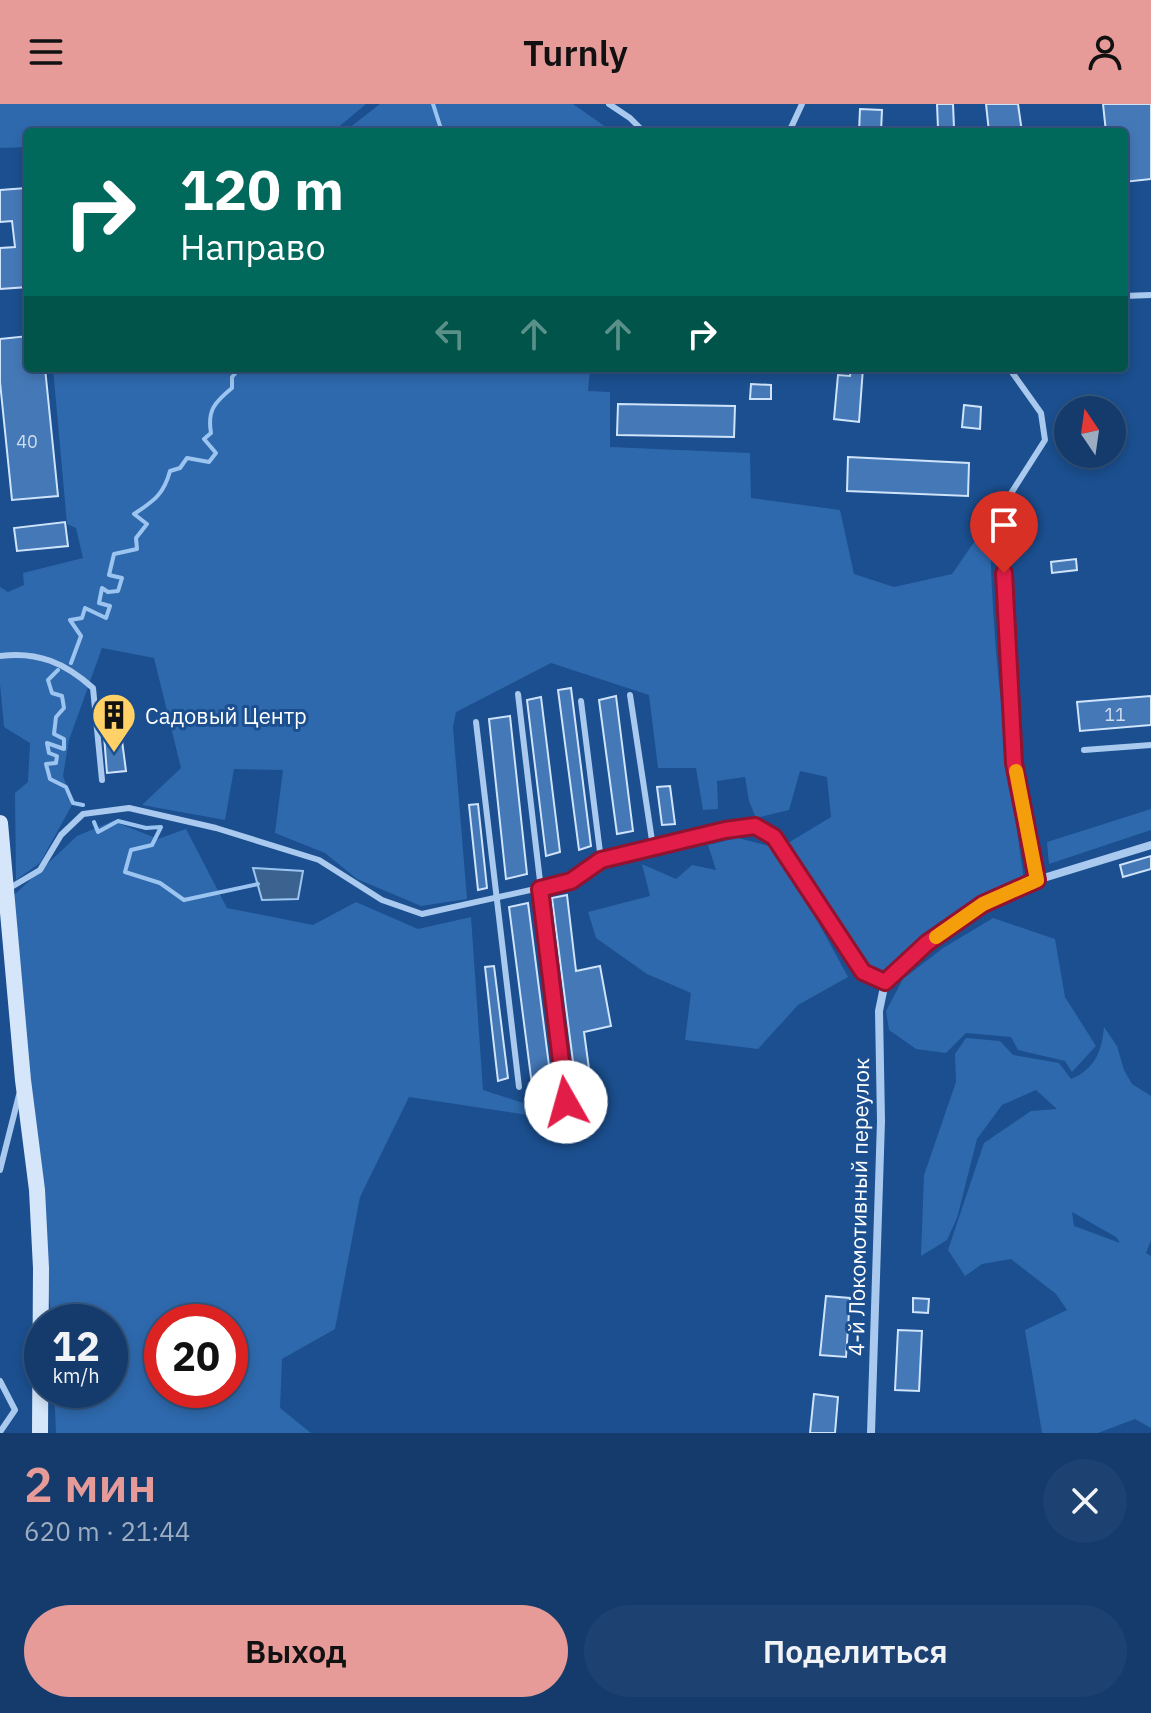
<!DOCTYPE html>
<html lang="ru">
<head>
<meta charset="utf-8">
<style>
  body { margin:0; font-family:"IBM Plex Sans",sans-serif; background:#1d4271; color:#f1f3f6; height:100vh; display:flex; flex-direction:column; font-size:30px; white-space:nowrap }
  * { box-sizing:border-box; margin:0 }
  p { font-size:26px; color:#9dadc1 }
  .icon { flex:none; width:44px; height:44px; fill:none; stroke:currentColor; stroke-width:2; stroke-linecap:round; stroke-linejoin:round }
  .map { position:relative; height:1329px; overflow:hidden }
  .side { display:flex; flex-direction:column; background:#143b6b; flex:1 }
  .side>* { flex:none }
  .banner { position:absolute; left:24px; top:24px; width:1104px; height:244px; border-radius:8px; box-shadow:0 4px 12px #0003,0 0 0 2px #33557e; background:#00695c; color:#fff; overflow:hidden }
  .needle { width:52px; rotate:347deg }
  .controls { position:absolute; left:1054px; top:292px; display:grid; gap:16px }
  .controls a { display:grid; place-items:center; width:72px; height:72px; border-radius:50%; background:#143b6b; box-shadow:0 4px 12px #0003,0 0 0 2px #33557e; font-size:40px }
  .speed { position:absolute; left:24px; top:1200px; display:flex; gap:16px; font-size:40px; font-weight:700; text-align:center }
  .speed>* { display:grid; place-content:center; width:104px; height:104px; border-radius:50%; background:#143b6b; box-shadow:0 4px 12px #0003,0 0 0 2px #33557e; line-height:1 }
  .speed small { font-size:20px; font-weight:400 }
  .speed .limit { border:12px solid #d22; background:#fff; color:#111 }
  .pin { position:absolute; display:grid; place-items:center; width:68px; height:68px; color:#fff; margin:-82px -34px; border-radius:50% 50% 50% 0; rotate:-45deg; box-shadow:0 0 8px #0007 }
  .pin .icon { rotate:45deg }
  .me { position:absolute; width:88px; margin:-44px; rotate:353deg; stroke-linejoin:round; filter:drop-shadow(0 0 6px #0008) }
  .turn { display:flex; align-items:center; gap:28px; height:168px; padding:0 24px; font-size:36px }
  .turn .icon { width:104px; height:104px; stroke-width:2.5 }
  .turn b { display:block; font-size:56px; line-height:68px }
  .lanes { display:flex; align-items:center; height:76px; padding:0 24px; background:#0003; justify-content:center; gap:40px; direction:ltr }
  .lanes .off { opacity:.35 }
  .round { display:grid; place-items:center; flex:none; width:84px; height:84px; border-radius:42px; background:#1d4271 }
  .summary { display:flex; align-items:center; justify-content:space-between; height:136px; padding:0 24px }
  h1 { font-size:48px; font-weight:600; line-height:60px; color:#e69b98 }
  .cta { display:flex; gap:16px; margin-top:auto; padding:16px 24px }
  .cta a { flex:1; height:92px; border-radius:48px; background:#e69b98; color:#111; font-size:32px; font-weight:600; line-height:92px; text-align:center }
  .cta a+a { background:#1d4271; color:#f1f3f6 }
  header { display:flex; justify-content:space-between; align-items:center; height:104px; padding:0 24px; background:#e69b98; color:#111; font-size:36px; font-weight:600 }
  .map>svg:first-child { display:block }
  .green { fill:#2e69ad; fill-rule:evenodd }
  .water { fill:#3c6290; stroke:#9cc4f0; stroke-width:2 }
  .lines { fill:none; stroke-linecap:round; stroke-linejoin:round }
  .stream { stroke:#9cc4f0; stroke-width:4 }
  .building { fill:#4478b7; stroke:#cfe3fa; stroke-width:2 }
  .lane { stroke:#a9c9ee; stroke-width:6 }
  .street { stroke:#a9c9ee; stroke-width:8 }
  .secondary { stroke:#d6e6fa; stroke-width:16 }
  .route-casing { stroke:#92132f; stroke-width:20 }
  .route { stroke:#e11d48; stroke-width:14 }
  .slow { stroke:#f59e0b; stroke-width:14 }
  .labels { text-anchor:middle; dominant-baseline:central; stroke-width:6; stroke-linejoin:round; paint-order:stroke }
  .number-label { font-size:18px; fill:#d0dded }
  .poi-label { font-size:22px; fill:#fff; stroke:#1b4f8f; text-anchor:start }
  .street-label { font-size:22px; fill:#fff; stroke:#1b4f8f }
</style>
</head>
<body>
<header><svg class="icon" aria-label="menu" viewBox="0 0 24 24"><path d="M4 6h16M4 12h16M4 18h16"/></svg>Turnly<svg class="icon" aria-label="person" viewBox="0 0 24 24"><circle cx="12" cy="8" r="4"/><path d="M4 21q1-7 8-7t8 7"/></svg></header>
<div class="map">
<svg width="1151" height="1329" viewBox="0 0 1151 1329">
  <rect width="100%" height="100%" fill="#1b4f8f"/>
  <g class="green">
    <path d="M0 0H366L335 26 324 28H28V43L0 44Z"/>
    <path d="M380 0H573L613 28H344Z"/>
    <path d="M53 264H609L590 265 588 287 610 288V343L750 349 751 394 840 406 854 470 894 483 952 470 972 441 990 420C991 539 1007 658 1024 776L947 814 883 870 866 861 788 739 831 713 827 673 800 667 789 706 756 714 749 697 745 673 717 677 718 705 703 706 696 664H658L649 591 551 559 456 608 453 623 467 795 421 802 357 775 325 749 275 729 283 666 234 665 225 716 142 701 181 664 154 554 102 544 69 636 63 672 73 699 40 759 16 776 15 689 28 678 30 639 4 623 0 580V483L8 488 24 481 23 469 83 454 76 424 67 420Z"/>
    <path d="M1151 705V726L1049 760 1047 738Z"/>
    <path d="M113 717 158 735 186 725 227 804 313 821 356 798 418 825 471 813 483 986 588 1020 409 993 360 1093 335 1225 282 1255 280 1304 311 1329H56L54 1286H110V1218H52L23 976 13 792 77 732ZM162 1218H230V1286H162Z"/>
    <path d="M738 734 769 742 812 807 848 873 798 901 758 945 685 936 691 889 647 870 596 834 588 808 650 792 642 760 676 775 692 761 716 766 708 741Z"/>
    <path d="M993 814 1055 835 1065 893 1096 942 1072 968 1065 957 1018 946 1011 933 966 929 946 949 916 945 889 926 886 907 903 875 943 844Z"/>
    <path d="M1104 923 1117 942 1124 966 1132 980 1151 992V1136L1146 1149 1151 1152V1324L1135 1315 1098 1329H1042L1025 1226 1067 1206 1056 1190 1011 1155 982 1160 965 1172 948 1146 984 1039 1031 1007 1057 1005 1036 986 1002 1001 977 1035 957 1114 947 1136 921 1152 924 1071 956 978 955 950 966 934 1000 937 1013 951 1059 959 1071 975C1095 965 1102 947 1104 923ZM1072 1108 1116 1133 1120 1139 1074 1122Z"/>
  </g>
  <path class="water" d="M253 764 303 767 298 795 262 796Z"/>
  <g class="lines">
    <g class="stream">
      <path d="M433 0 442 28"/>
      <path d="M71 559 81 532 70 516 82 514 85 504 106 514 110 502 99 499 102 484 108 488 118 487 122 474 109 471 114 450 137 445 136 434 147 420 134 410C154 397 164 390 170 367L180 364 187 354 209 358 216 349 204 335 211 329C207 306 215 298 232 284V273L240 264"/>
      <path d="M58 566 48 576 52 589 62 592 64 604 56 613 54 630 64 635V645L47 639 49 649 57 652 56 659 46 660 50 675 66 683 73 699 83 701"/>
      <path d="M94 718 98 728 118 717 146 724 161 723 152 741 131 746 125 768 160 779 184 796 258 780"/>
    </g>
  </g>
  <g class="building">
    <path d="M937 0H953L954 24H938Z"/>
    <path d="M986 0H1018L1022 28H989Z"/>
    <path d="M1103 0H1151V75L1124 78V28H1106Z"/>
    <path d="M860 5 882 6 881 28H859Z"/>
    <path d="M26 84 28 183 0 185V144L15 143 12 117 0 118V86Z"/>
    <path d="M28 232V264H45L58 392 12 396 0 278V235Z"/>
    <path d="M851 264H863L859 318 834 315 838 271 850 272Z"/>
    <path d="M751 280 771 281V295H750Z"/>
    <path d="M618 300 735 302 734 333 617 331Z"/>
    <path d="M964 301 981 303 980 325 962 323Z"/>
    <path d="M848 353 969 359 968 392 847 387Z"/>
    <path d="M65 418 68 442 17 447 14 424Z"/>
    <path d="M1076 455 1077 466 1052 469 1051 458Z"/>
    <path d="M571 584 591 742 579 746 558 586Z"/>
    <path d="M616 592 633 727 617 730 599 596Z"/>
    <path d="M1151 592V621L1080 627 1077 598Z"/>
    <path d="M541 593 560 748 546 752 527 596Z"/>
    <path d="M510 612 527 770 506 775 489 615Z"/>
    <path d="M121 629 126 667 107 669 104 632Z"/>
    <path d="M670 682 675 720 662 721 657 683Z"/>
    <path d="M478 700 487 784 478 786 469 701Z"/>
    <path d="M1151 752V765L1123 773 1120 761Z"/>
    <path d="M567 791 576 867 600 862 611 922 584 928 592 987 577 989 552 794Z"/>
    <path d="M528 799 551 977 532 981 509 803Z"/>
    <path d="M494 862 508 974 498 977 485 863Z"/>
    <path d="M826 1192 850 1194 846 1253 820 1251Z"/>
    <path d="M913 1194 929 1195 928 1209 913 1208Z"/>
    <path d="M898 1226 922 1227 919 1287 895 1286Z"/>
    <path d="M814 1290 838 1293 835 1329H810Z"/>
  </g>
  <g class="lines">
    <g class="lane">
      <path d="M609 0 630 14 644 28"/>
      <path d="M789 28 802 0"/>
      <path d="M1124 192 1151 191"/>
      <path d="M1009 264 1041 309 1045 336 1001 405 1014 659 1037 776"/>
      <path d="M0 552C38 547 65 559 93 584L102 676"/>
      <path d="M518 590 566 998"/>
      <path d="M630 591 653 743"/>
      <path d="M581 597 601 756"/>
      <path d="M476 618 519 983"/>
      <path d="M1084 646 1151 641"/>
      <path d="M8 785 40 766 61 731 83 710 129 704 216 724 319 756 382 796 422 810 571 777 601 756 725 726 755 722 774 733 863 868 885 878"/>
      <path d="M0 1066 19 991"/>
      <path d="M0 1277 15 1306 0 1328"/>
    </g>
    <path class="street" d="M871 1329 881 1017 879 907 885 878 927 839 983 800 1037 776 1151 741"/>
    <path class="secondary" d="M0 719 23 976 37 1086 41 1164 40 1329"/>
  </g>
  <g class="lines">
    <g class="route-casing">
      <path id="route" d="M566 998 540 785 571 777 601 756 725 726 755 722 774 733 863 868 885 878 927 839 983 800 1037 776 1014 659 1004 469"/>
    </g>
    <use href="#route" class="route"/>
    <path class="slow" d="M936 833 983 800 1037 776 1016 667"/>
  </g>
  <defs>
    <g id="building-pin" transform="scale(2.3)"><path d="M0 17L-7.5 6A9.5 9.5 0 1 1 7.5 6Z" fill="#ffd166" stroke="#1b4f8f"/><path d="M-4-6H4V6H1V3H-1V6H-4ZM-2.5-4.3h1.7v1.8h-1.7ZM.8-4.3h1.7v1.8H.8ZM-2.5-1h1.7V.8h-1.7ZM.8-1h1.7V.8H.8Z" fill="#111"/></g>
  </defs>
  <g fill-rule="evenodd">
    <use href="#building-pin" x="114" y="611"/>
  </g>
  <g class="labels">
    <g class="number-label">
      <text x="27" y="337">40</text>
      <text x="1115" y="610">11</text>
    </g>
    <g class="poi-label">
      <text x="145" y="611">Садовый Центр</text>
    </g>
    <g class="street-label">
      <text transform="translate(858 1103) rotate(-89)">4-й Локомотивный переулок</text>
    </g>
  </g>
</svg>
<div class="controls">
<a><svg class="needle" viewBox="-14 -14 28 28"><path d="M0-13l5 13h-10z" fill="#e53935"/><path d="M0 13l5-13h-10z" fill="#9dadc1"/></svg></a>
</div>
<div class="speed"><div>12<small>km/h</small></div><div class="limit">20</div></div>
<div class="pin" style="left:1004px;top:469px;background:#d93025"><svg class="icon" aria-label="arrive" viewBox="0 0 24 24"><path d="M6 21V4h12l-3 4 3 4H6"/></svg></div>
<svg class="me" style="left:566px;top:998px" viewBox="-20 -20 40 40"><circle r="19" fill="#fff"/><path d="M0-13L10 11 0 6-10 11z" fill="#e11d48"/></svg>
<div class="banner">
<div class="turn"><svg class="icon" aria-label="right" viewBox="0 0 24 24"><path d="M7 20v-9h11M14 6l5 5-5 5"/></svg><div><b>120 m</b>Направо</div></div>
<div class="lanes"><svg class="icon off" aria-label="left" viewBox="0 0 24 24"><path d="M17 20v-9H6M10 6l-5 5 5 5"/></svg><svg class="icon off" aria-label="ahead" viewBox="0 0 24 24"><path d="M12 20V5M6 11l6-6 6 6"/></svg><svg class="icon off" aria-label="ahead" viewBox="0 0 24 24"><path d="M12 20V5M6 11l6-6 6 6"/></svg><svg class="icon" aria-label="right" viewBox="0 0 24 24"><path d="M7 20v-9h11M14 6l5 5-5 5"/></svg></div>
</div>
</div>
<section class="side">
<div class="summary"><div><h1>2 мин</h1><p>620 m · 21:44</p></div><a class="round"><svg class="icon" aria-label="close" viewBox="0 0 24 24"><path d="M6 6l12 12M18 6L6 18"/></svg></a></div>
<div class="cta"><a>Выход</a><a>Поделиться</a></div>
</section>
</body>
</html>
